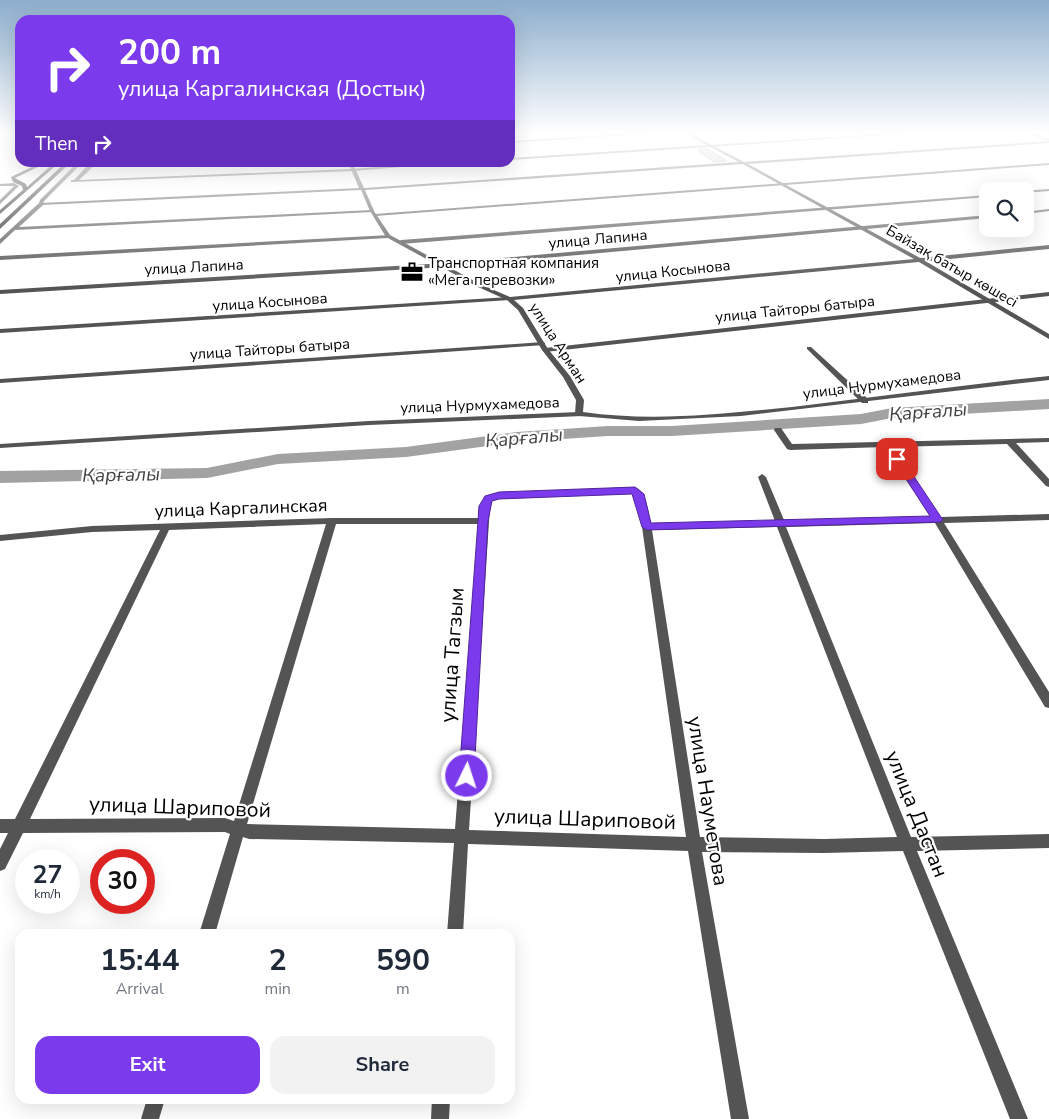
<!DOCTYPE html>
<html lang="en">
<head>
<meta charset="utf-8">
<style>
  body { margin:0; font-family:"Nunito Sans",sans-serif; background:#f2f2f3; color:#1f2937; height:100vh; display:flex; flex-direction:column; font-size:19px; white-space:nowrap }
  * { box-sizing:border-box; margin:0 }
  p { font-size:16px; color:#747a83 }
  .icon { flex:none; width:28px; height:28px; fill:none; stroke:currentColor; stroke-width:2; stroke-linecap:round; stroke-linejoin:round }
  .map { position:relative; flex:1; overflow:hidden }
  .sheet { position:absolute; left:15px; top:929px; width:500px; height:175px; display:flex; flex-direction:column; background:#fff; border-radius:15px; box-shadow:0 5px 20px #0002 }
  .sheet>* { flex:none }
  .hud { position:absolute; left:15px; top:15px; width:500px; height:152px; border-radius:15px; box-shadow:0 5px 20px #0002; background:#7c3aed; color:#fff; overflow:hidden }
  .buttons { position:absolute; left:979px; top:182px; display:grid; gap:10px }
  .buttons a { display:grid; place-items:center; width:55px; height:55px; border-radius:10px; background:#fff; box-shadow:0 5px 20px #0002; font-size:25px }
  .speed { position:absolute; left:15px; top:849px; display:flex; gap:10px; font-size:25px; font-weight:700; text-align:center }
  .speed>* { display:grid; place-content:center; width:65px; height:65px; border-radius:50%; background:#fff; box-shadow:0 5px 20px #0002; line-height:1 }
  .speed small { font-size:12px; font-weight:400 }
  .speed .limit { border:8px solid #d22; background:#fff; color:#111 }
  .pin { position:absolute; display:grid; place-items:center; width:42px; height:42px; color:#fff; margin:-21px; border-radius:10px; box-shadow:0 2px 8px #0006 }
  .me { position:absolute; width:55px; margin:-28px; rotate:4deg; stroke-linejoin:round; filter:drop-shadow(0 0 4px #0008) }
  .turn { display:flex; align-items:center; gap:18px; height:105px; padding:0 20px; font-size:22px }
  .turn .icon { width:65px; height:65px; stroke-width:2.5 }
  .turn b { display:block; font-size:35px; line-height:42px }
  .then { display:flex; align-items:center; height:48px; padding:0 20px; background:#0003; gap:10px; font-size:19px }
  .eta { display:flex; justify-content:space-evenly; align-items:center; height:85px; text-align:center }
  .eta b { font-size:30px; font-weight:700; line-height:35px }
  .primary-button { display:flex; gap:10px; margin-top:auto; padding:10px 20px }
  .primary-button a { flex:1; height:58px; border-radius:15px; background:#7c3aed; color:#fff; font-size:20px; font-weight:700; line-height:58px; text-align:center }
  .primary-button a+a { background:#f2f2f3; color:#1f2937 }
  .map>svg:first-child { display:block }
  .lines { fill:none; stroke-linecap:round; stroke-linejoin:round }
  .river { fill:#a2a2a2; fill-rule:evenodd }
  .building { fill:#c4c4c4; stroke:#989898 }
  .minor { fill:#545454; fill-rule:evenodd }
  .tertiary { fill:#545454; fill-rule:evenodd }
  .secondary { fill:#212121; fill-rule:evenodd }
  .route { fill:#7c3aed; stroke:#51269a }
  .labels { text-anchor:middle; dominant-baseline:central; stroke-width:4.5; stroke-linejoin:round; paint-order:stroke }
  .far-street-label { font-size:15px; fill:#000; stroke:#fff }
  .far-poi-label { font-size:15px; fill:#000; stroke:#fff; text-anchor:start }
  .street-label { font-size:18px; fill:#000; stroke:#fff }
  .water-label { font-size:19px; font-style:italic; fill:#434343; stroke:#fff }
  .near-street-label { font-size:21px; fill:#000; stroke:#fff }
</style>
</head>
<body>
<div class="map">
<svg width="1049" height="1119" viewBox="0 0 1049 1119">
  <rect width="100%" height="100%" fill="#fff"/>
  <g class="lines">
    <path class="river" d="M1049 399V409L892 418 861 424 672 436H608L517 442 406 457 278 464 207 478 0 483V471L207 468 278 454 406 447 517 432 608 426H672L861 414 892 408Z"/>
  </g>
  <path class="building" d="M699 149H708L727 161 714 162 698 151Z"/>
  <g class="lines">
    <g class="minor">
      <path d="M655 132H676L510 143V141Z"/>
      <path d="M912 132H932L510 160V158Z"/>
      <path d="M1023 132H1029L1049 139V141Z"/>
      <path d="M78 162H83L44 201 43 205 19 227 372 210 374 211 372 212 15 230 0 244V239L39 203 40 200Z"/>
      <path d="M91 162H98L79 180 352 169 438 162H464L352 171 71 182V180H74Z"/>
      <path d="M1049 163V165L375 216 373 215 375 214Z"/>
      <path d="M14 183 19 186 0 204V200L14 186H0V184Z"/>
      <path d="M1049 189V191L1025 193V191H1023Z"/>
      <path d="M988 195V197L401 244 398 242 401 240Z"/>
      <path d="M1049 209V211L1025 214V212Z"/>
      <path d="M988 215V218L445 267 0 294V290L445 263Z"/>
      <path d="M390 235V237L388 238 0 260V256Z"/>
      <path d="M1049 245V249L920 262 917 260 920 258Z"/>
      <path d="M1049 292V296L545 352 542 350 545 348Z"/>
      <path d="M509 297 511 298V300L0 333V329Z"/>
      <path d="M543 342 545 343V345L0 383V379Z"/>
      <path d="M807 347H811L868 399V403H862L807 349Z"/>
      <path d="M579 412 583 414 582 416 369 425 0 448V444L369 421Z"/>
      <path d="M775 428H781L792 444 1049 438V442L1016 443 1049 479V487L1046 486 1007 444 893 447 940 517 1049 514V520L944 523 1049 692V708L1045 707 935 523 786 527 911 837 1049 834V848L917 851 1028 1119H1010L903 851 824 853 702 852 749 1119H731L688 851 468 844 463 934H447L454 843 249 839 243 837 215 934H199L230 834 225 832 23 833 5 869 0 871V849L8 833H0V819H15L160 530 92 532 0 541V535L92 526 332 518H479L480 506 485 497 499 493 635 487C647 492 648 512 651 524L775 521 758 477 762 474 766 477 784 520 931 517 885 447 790 450 787 449 774 430ZM633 493 635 495 642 527 686 837 469 830 490 506 492 501 499 499ZM326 524 234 821 225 818 30 819 169 530ZM336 524H479L455 829 247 824ZM777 527 897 837 824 839 700 837 652 530Z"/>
      <path d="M147 1099H165L159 1119H141Z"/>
      <path d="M432 1099H450L449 1119H431Z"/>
    </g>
    <path class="tertiary" d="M682 132H687L744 162 1049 141V143L748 164 922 259 1049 334V339L919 262 514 300 523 308 548 349 570 376 584 400 583 412C652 422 723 414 792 407 878 397 963 385 1049 376V380L741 416 639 421 579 416 575 414 576 400 563 377 542 350 518 310 507 300 476 286 386 237 370 211 361 190 41 205 39 204 41 203 359 188 348 162H352L364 188 739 162ZM743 164 914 259 510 297 480 284 390 235 374 211 365 190Z"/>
    <g class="secondary">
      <path d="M42 162H48L15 178 26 184 27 187 55 162H60L0 214V210L23 190 22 186 13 182 11 177Z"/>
      <path d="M66 162H71L0 229V224Z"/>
    </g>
  </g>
  <linearGradient id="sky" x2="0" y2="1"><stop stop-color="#8cadcc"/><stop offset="0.46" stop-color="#fff"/><stop offset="1" stop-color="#fff" stop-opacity="0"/></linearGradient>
  <rect width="1049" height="289" fill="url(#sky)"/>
  <path class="route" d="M897 456 901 457 941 517 943 519 941 522 647 530 642 527 632 494 499 499 492 501 488 521 474 776 472 782 467 784 461 782 459 776 478 521 479 506 485 496 499 492 635 487 644 494 651 523 930 516 893 459Z"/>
  <defs>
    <g id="office-bare" transform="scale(1.725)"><path d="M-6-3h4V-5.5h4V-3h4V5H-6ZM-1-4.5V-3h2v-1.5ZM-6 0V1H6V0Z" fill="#000" stroke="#fff" stroke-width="2.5" paint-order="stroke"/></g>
  </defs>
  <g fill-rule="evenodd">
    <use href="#office-bare" x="412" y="272"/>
  </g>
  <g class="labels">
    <g class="far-street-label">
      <text transform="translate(598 239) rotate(-5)">улица Лапина</text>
      <text transform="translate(952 266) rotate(30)">Байзақ батыр көшесі</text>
      <text transform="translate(194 267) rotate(-3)">улица Лапина</text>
      <text transform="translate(673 271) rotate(-6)">улица Косынова</text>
      <text transform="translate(270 302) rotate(-4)">улица Косынова</text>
      <text transform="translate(795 309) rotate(-6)">улица Тайторы батыра</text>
      <text transform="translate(558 343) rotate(57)">улица Арман</text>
      <text transform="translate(270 349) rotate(-4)">улица Тайторы батыра</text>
      <text transform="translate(882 384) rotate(-7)">улица Нурмухамедова</text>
      <text transform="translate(480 405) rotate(-2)">улица Нурмухамедова</text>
    </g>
    <g class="far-poi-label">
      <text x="428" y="263">Транспортная компания<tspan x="428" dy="17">«Мега перевозки»</tspan></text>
    </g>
    <g class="street-label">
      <text transform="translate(241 508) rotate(-2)">улица Каргалинская</text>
    </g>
    <g class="water-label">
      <text transform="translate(928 412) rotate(-4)">Қарғалы</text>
      <text transform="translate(524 438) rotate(-5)">Қарғалы</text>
      <text transform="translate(121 475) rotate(-1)">Қарғалы</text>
    </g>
    <g class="near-street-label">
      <text transform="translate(452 655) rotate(-86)">улица Тагзым</text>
      <text transform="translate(708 801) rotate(81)">улица Науметова</text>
      <text transform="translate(180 807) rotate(2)">улица Шариповой</text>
      <text transform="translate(917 814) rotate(68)">улица Дастан</text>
      <text transform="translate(585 819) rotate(2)">улица Шариповой</text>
    </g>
  </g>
</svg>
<div class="buttons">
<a><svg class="icon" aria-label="search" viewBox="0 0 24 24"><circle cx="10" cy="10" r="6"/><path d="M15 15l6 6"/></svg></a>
</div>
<div class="speed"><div>27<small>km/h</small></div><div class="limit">30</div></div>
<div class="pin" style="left:897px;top:459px;background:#d93025"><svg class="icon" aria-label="arrive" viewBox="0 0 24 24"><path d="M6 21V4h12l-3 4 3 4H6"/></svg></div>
<svg class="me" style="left:467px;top:776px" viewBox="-20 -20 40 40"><circle r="17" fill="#7c3aed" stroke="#fff" stroke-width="3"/><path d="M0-11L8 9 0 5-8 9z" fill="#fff"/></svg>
<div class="hud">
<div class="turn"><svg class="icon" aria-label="right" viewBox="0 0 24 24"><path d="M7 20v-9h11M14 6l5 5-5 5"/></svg><div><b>200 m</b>улица Каргалинская (Достык)</div></div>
<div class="then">Then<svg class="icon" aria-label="right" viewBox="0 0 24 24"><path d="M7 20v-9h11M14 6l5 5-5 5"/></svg></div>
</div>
<section class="sheet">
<div class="eta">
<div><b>15:44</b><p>Arrival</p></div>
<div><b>2</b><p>min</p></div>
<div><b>590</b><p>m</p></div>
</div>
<div class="primary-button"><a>Exit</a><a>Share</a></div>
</section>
</div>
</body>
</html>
